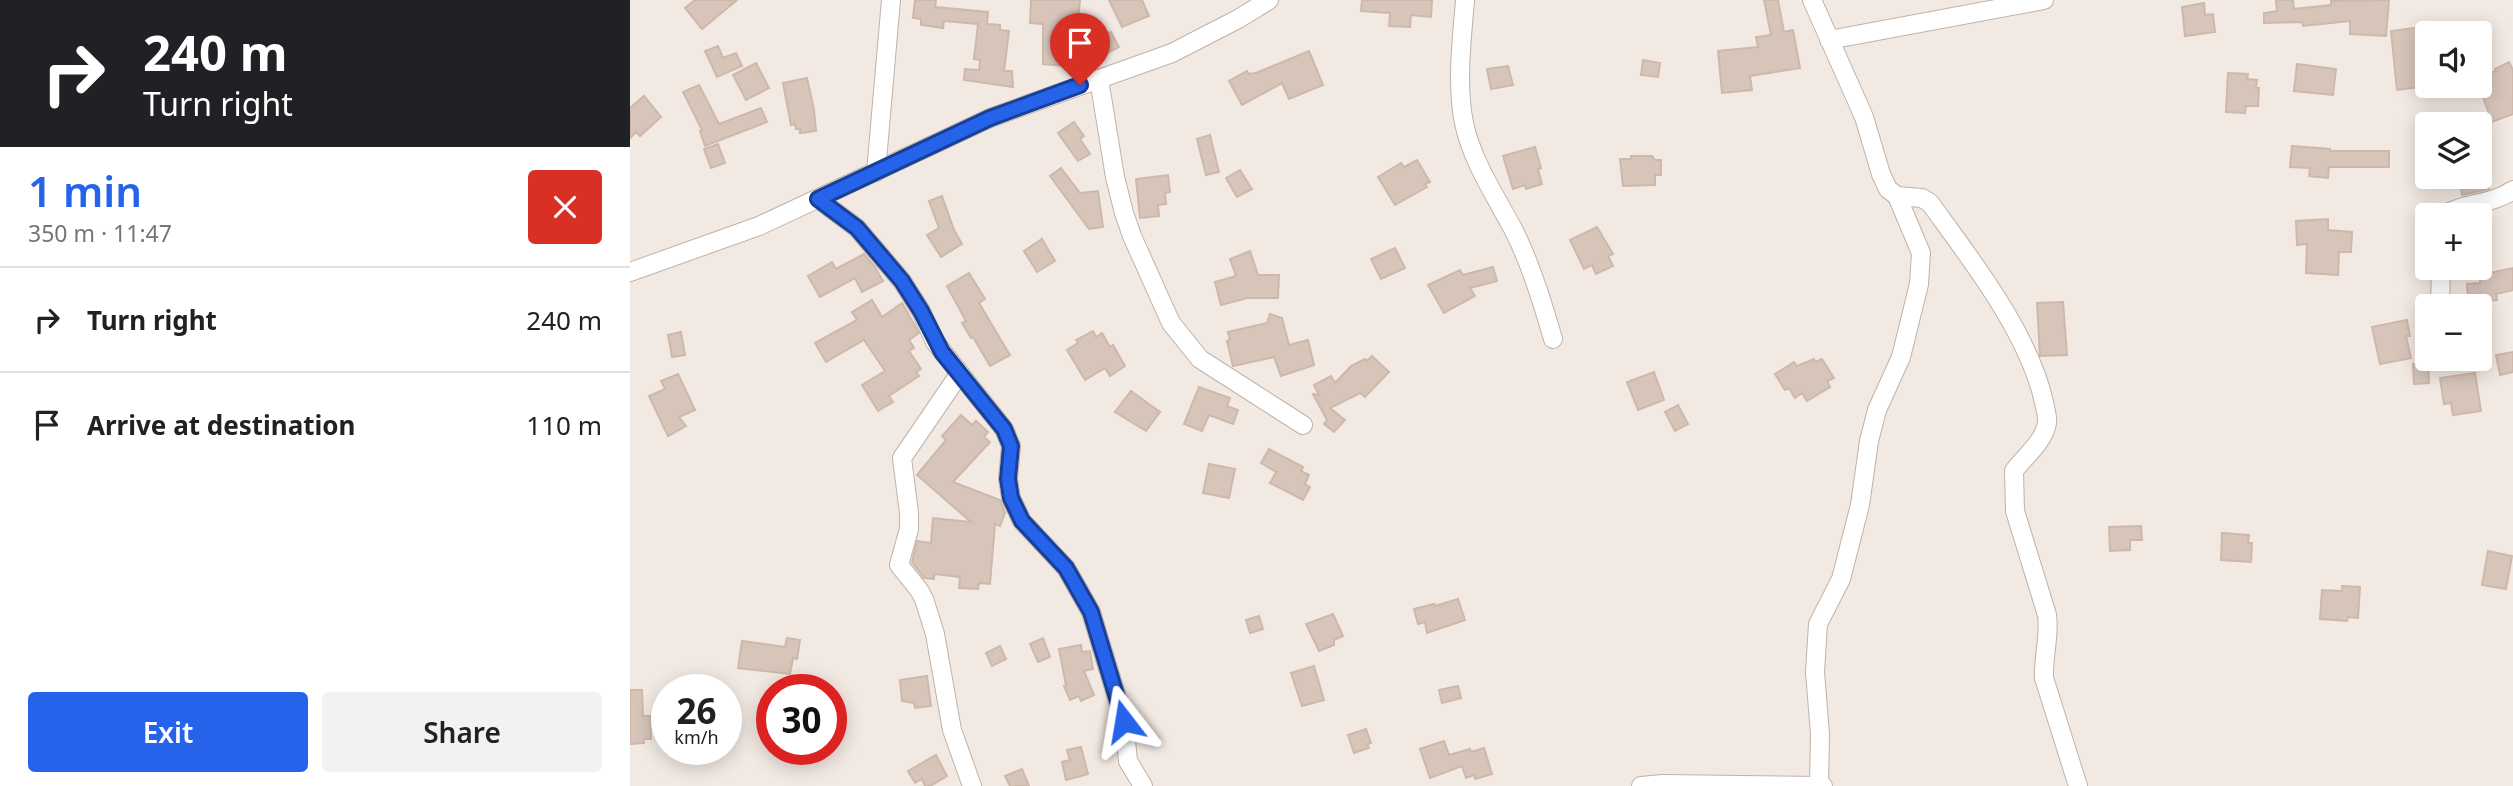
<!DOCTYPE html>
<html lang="en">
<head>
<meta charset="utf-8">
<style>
  body { margin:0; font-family:"Noto Sans",sans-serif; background:#f2f2f2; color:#202124; height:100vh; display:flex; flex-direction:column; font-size:26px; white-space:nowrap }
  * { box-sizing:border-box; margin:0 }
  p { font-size:23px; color:#757577 }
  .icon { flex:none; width:38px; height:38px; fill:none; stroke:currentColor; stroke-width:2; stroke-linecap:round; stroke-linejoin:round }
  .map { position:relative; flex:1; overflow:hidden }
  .drawer { display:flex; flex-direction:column; background:#fff; width:630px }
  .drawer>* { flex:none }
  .banner { background:#202124; color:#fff; overflow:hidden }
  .controls { position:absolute; left:1785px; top:21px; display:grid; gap:14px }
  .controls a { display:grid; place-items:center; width:77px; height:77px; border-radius:7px; background:#fff; box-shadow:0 4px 18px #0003; font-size:35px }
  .speed { position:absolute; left:21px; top:674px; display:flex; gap:14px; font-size:35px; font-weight:700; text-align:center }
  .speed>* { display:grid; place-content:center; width:91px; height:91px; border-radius:50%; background:#fff; box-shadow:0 4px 18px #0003; line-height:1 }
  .speed small { font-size:18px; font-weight:400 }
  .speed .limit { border:10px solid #d22; background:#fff; color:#111 }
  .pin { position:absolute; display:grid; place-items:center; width:60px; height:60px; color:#fff; margin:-72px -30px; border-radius:50% 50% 50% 0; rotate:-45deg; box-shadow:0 0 7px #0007 }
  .pin .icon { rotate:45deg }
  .me { position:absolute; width:77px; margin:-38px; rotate:346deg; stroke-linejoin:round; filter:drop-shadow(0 0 5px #0008) }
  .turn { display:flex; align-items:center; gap:24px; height:147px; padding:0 28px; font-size:32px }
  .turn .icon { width:91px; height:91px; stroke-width:2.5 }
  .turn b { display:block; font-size:49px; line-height:60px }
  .round { display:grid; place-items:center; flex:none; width:74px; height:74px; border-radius:7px; background:#f2f2f2 }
  .overview { display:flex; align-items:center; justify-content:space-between; height:119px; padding:0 28px }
  h1 { font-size:42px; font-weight:600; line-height:52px; color:#2563eb }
  .action { display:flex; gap:14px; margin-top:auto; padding:14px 28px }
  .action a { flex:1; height:80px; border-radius:7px; background:#2563eb; color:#fff; font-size:28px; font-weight:600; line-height:80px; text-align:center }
  .action a+a { background:#f2f2f2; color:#202124 }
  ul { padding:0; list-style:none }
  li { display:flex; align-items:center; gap:21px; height:105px; padding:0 28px; border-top:2px solid #e0e0e0 }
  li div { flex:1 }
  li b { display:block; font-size:26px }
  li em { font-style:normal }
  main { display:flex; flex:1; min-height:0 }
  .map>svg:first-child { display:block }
  .building { fill:#d7c5ba; stroke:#ceb8ab; stroke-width:2 }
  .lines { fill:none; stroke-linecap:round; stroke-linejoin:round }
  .minor-casing { stroke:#c0b2a8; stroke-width:20 }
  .minor { stroke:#fff; stroke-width:18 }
  .route-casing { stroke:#184099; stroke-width:18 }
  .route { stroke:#2563eb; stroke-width:12 }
</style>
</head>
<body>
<main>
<section class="drawer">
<div class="banner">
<div class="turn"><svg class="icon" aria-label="right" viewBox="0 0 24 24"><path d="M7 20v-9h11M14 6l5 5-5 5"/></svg><div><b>240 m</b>Turn right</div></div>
</div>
<div class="overview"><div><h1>1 min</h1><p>350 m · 11:47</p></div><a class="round" style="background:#d93025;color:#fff"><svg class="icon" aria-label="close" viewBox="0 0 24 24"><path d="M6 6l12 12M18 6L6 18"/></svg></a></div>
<ul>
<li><svg class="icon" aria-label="right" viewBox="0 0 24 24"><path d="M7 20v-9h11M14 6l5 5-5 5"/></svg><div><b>Turn right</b></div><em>240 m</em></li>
<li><svg class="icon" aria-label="arrive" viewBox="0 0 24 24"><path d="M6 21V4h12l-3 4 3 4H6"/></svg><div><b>Arrive at destination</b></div><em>110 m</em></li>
</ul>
<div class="action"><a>Exit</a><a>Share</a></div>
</section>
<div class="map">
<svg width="1883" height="786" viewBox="0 0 1883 786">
  <rect width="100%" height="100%" fill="#f2e9e2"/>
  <g class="building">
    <path d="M65 0H107L72 29 55 8Z"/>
    <path d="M285 0H306L305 7 358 12 357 24 370 25V30L379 31 374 71H382L383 87 334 80 335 69 349 70 350 60 344 59 348 24 314 21 313 28 291 25V19L283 18Z"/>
    <path d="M401 0H450L445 49 481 32 489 47 449 67 413 64V24L400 23Z"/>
    <path d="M479 0H512L519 16 492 27Z"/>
    <path d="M732 0H802L801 17 781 15 780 27 759 26 760 13 731 11Z"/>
    <path d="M1134 0H1148L1154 32 1163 30 1170 68 1120 76 1122 90 1092 93 1088 51 1128 47 1126 37 1141 35Z"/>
    <path d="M1646 0H1663L1664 9 1701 5V1L1759 0 1756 36 1720 34V21L1673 26 1672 22 1634 23V13L1647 11Z"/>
    <path d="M1574 3 1575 15 1583 14 1585 32 1555 36 1552 7Z"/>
    <path d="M1792 27 1796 54 1787 55 1792 87 1767 90 1761 31Z"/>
    <path d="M88 46 93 58 106 53 112 66 87 77 75 51Z"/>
    <path d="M679 51 693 85 659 99 652 83 612 105 599 81 617 71 619 74 626 73Z"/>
    <path d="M1013 60 1030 63 1028 77 1011 75Z"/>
    <path d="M1879 62 1883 70V114L1862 122 1850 89V77L1866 71 1865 69Z"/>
    <path d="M126 63 139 88 116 100 103 75Z"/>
    <path d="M1667 64 1706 69 1703 95 1664 91Z"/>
    <path d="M878 66 883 85 861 89 857 69Z"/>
    <path d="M1598 73 1618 74 1617 79 1627 80 1626 88H1629L1628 106H1616L1615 113 1596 112Z"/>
    <path d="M177 78 184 110 186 131 170 133V129H166L165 124 161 125 153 83Z"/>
    <path d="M69 85 89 124 131 108 137 122 75 146 70 131 72 130 53 92Z"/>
    <path d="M14 96 31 117 10 136 6 132 0 138V108Z"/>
    <path d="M444 122 454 136 450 139 460 154 448 161 428 133Z"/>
    <path d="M580 135 589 172 576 175 567 139Z"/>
    <path d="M88 144 95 163 81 168 74 149Z"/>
    <path d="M1662 146 1700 149V151H1759V167H1699L1698 178 1679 176 1680 168 1660 167Z"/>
    <path d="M905 147 911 168 908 169 912 184 896 189 895 185 883 189 873 156Z"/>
    <path d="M1001 156H1022L1025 160H1031V175H1025V185L993 186 990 159H1001Z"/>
    <path d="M787 160 800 182 795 184 797 187 765 205 748 177 771 163 774 167Z"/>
    <path d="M431 168 450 193 468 191 473 227 459 229 420 176Z"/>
    <path d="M610 170 622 189 607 197 596 178Z"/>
    <path d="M538 175 540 192 535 193 536 204 528 205 529 216 510 218 506 179Z"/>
    <path d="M1829 177H1857L1859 189 1832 195Z"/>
    <path d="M312 196 324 230 332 244 311 257 297 235 309 228 299 201Z"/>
    <path d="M1698 219V230L1722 232 1721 252H1709L1708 275 1676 273 1677 244 1667 245 1666 221Z"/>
    <path d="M967 227 983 254 978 256 983 266 966 274 962 265 954 269 940 240Z"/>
    <path d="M412 239 425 261 407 272 394 251Z"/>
    <path d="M765 248 775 268 751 279 741 259Z"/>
    <path d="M620 251 628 275H649L648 298H617L591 305 585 282 606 276 600 259Z"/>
    <path d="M234 254 245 267 253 281 232 292 225 278 190 297 178 276 202 262 206 269Z"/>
    <path d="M863 267 867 281 840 288 845 296 814 313 798 285 830 270 833 275Z"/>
    <path d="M1883 268V290L1866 294 1867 300 1838 303 1837 284 1850 283V275Z"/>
    <path d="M339 273 355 299 349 303 380 355 360 366 343 337 341 338 332 323 336 321 317 286Z"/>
    <path d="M242 300 252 317 272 303 289 333 279 340 284 348 279 351 291 369 286 372 289 376 259 396 263 402 248 411 232 385 255 371 234 340 196 362 185 343 227 320 222 312Z"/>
    <path d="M1433 302 1437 355 1410 356 1407 303Z"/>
    <path d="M640 314 652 318 659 345 678 340 684 365 651 376 644 357 603 366 597 341 600 340 598 332 637 323Z"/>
    <path d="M1777 320 1780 336H1776L1781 358 1750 364 1742 327Z"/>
    <path d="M463 331 466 337 472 333 480 347 483 345 495 366 480 376 475 368 455 380 437 350 448 343 446 340Z"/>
    <path d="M51 332 55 355 42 357 38 335Z"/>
    <path d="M1883 352V372L1870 375 1866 355Z"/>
    <path d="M742 356 759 372 735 397 730 393 700 408 715 420 704 432 694 424 697 420 683 394 689 395 684 385 701 376 705 383 721 366 735 359 737 361Z"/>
    <path d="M1184 359 1185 362 1192 359 1204 378 1197 381 1200 387 1177 401 1172 393 1165 398 1159 388 1155 390 1145 374 1164 362 1167 366Z"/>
    <path d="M1798 363 1799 383 1784 384 1783 364Z"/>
    <path d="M1024 372 1034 400 1008 410 997 382Z"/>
    <path d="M1845 373 1851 411 1823 415 1821 403 1814 404 1810 378Z"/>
    <path d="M48 374 65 410 49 417 56 426 38 436 19 396 35 389 31 381Z"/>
    <path d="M569 387 600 398 597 406 608 410 603 424 579 415 572 431 554 424Z"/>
    <path d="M501 391 530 412 516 431 485 412Z"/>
    <path d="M1048 405 1058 424 1045 431 1035 412Z"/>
    <path d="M331 415 342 425 346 421 358 432 354 437 360 442 323 482 370 500 375 513 370 526 365 524 360 584 349 583 348 589 329 588 330 577 304 574V579L294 578 282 562 287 541 301 543 303 518 341 522 287 475 316 440 312 436Z"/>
    <path d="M639 449 673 467 671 471 679 475 675 484 680 487 673 500 640 483 646 472 631 463Z"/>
    <path d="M579 464 605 469 599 498 573 493Z"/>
    <path d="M1511 526 1512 540H1500V550L1480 551 1479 527Z"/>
    <path d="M1592 533 1619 535 1618 543H1622L1621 562 1591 560Z"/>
    <path d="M1858 551 1882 556 1876 589 1852 585Z"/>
    <path d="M1712 586 1730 587 1728 618 1718 617 1717 621 1690 619 1692 590 1712 591Z"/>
    <path d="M828 599 835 620 797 633 795 622 788 624 784 609 804 604 805 606Z"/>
    <path d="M703 614 713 636 704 640V645L689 651 676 624Z"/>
    <path d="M629 616 633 629 620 633 616 620Z"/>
    <path d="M157 638 170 640 167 659 163 658 160 674 108 668 112 641 155 647Z"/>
    <path d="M413 638 420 657 408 662 400 644Z"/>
    <path d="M451 645 452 652 460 651 463 669 454 671 464 695 451 701 449 696 440 700 434 686 436 685 429 649Z"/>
    <path d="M370 646 376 659 362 666 356 653Z"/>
    <path d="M684 666 694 700 672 706 661 673Z"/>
    <path d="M297 676 301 706 285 708 284 703 272 701 270 680Z"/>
    <path d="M828 686 831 698 812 703 809 690Z"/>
    <path d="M0 690H12L13 716H20L21 739H14V743L0 744Z"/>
    <path d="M736 729 741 743 737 744 739 748 724 753 718 735Z"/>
    <path d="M814 741 819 755 840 749 841 752 854 748 862 774 845 779 844 775 836 778 832 766 800 778 790 749Z"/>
    <path d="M451 747 458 774 436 780 432 762 440 760 437 750Z"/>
    <path d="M306 755 317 776 300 786H295L292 779 285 783 278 771Z"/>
    <path d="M392 769 399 786H380L375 776Z"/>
  </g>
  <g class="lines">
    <g class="minor-casing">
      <g id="minor">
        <path d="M835 0C832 39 826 83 834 123 842 161 865 195 883 229 900 261 913 304 923 339"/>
        <path d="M1182 0 1234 117 1251 174 1258 189 1267 196 1292 198 1300 203C1342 261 1398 332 1414 402 1415 409 1418 416 1417 423 1414 442 1394 457 1384 471L1385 511 1417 615C1420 636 1413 656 1414 678L1448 786"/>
        <path d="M1199 40 1414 0"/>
        <path d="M469 79 485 177 494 213 502 236 541 323 570 359 673 425"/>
        <path d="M246 172 261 0"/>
        <path d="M188 199 227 228 272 281 291 311 305 342 374 429 381 446 378 479 381 498 392 521 436 568 461 612 494 721 498 761 513 786"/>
        <path d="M1814 215C1835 202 1862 205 1883 190"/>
        <path d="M0 272 129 226 360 118 542 53 608 19 639 0"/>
        <path d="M1810 304 1811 268"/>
        <path d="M330 373 272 458 279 513V529L269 565 289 590 294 599 305 634 322 730 342 786"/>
        <path d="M1011 786 1033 784 1193 786"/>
        <path d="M1189 786 1190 734 1185 672 1188 624 1211 579 1230 505 1239 441 1247 410 1271 357 1289 284 1291 253 1267 196"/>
      </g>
    </g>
    <use href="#minor" class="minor"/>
  </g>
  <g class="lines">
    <g class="route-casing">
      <path id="route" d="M450 85 360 118 188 199 227 228 272 281 291 311 312 352 374 429 381 446 378 479 381 498 392 521 436 568 461 612 494 721"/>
    </g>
    <use href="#route" class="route"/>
  </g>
</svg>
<div class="controls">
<a><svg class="icon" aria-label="sound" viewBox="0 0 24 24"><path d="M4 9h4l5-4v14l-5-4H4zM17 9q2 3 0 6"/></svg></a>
<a><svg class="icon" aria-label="layers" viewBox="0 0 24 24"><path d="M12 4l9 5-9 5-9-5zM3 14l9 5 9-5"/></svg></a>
<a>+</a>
<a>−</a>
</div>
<div class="speed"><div>26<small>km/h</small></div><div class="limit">30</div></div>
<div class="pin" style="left:450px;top:85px;background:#d93025"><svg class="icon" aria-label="arrive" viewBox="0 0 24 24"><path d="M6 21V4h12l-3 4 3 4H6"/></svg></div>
<svg class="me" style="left:494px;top:721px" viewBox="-20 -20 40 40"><path d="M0-17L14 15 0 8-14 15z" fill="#2563eb" stroke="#fff" stroke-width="4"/></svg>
</div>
</main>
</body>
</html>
